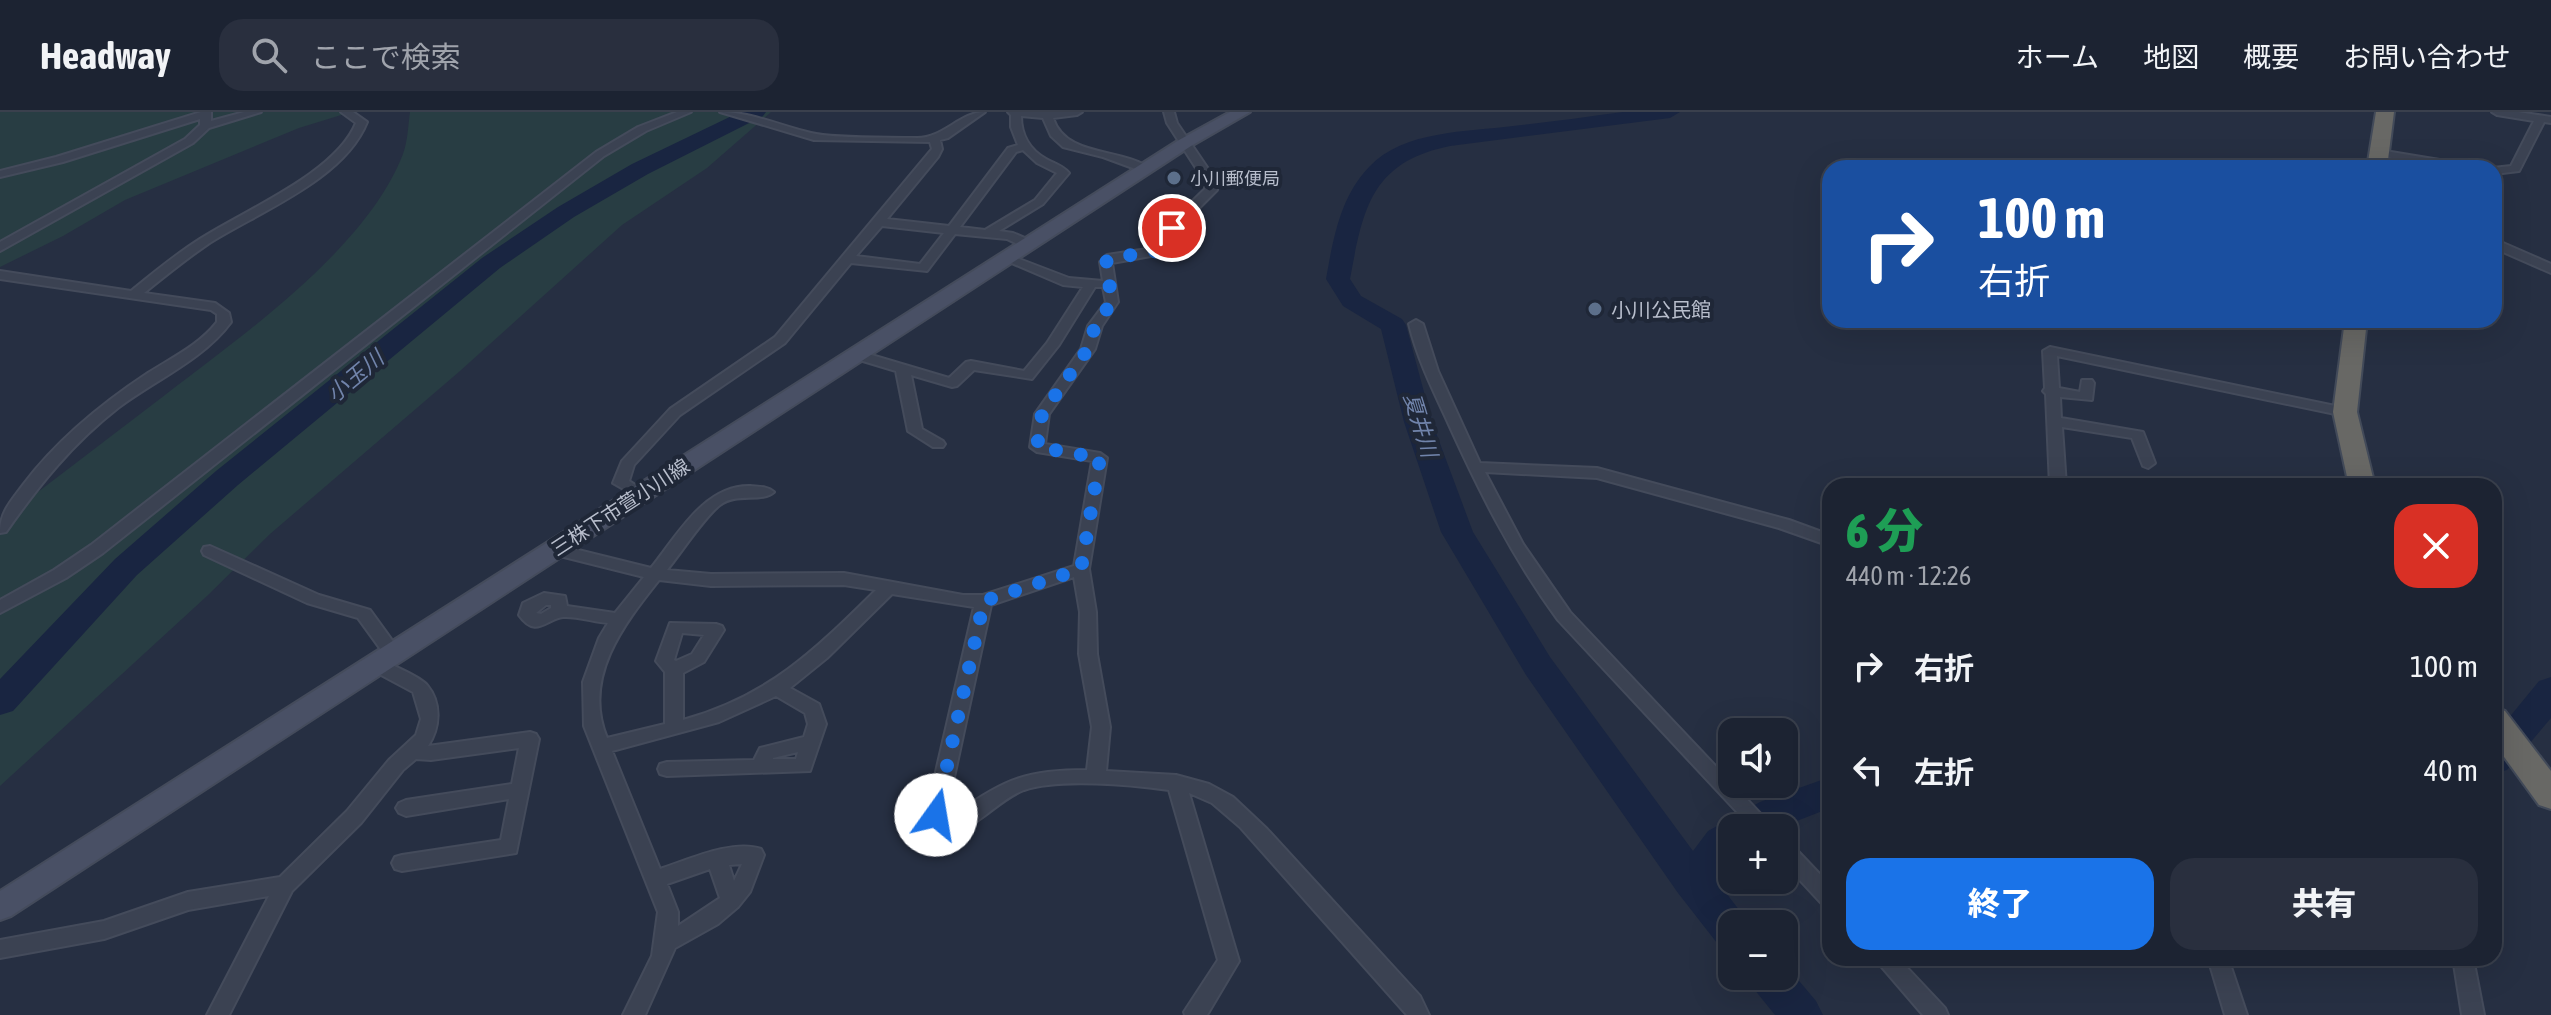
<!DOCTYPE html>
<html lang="ja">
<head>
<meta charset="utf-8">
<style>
  body { margin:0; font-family:"Asap Condensed","Noto Sans JP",sans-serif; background:#292f3e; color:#f1f3f6; height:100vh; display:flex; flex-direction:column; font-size:30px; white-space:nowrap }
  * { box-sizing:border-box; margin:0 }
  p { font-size:26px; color:#a0a4ac }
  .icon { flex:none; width:44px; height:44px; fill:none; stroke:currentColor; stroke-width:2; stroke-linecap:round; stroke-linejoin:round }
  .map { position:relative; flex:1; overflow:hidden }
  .sheet { position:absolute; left:1822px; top:366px; width:680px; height:488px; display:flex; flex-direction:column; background:#1c2332; border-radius:24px; box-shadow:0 8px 32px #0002,0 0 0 2px #3a404d }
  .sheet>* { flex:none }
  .guide { position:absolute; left:1822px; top:48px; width:680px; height:168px; border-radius:24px; box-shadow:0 8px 32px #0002,0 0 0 2px #3a404d; background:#1a4fa0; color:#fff; overflow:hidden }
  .fabs { position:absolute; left:1718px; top:606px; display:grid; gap:16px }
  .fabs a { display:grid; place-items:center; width:80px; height:80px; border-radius:16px; background:#1c2332; box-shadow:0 8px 32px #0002,0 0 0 2px #3a404d; font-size:40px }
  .pin { position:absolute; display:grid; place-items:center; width:68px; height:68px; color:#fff; margin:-34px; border:4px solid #fff; border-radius:50%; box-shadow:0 2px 8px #0007 }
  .me { position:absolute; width:88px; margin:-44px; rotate:13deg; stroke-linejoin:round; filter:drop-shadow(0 0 6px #0008) }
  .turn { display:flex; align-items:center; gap:28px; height:168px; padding:0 24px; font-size:36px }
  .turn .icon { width:104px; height:104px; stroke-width:2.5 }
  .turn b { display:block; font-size:56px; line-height:68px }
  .round { display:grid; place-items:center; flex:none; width:84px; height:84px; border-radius:24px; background:#292f3e }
  .head { display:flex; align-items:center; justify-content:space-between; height:136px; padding:0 24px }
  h1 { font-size:48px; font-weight:800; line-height:60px; color:#1e9e55 }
  .button { display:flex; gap:16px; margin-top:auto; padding:16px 24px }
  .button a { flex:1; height:92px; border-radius:24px; background:#1a73e8; color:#fff; font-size:32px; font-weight:800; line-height:92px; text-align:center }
  .button a+a { background:#292f3e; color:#f1f3f6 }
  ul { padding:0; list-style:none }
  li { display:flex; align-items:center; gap:24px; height:104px; padding:0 24px }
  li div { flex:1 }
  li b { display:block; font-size:30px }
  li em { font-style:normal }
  header { display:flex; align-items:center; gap:48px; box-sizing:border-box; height:112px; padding:0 40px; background:#1c2332; border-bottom:2px solid #3a404d }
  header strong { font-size:38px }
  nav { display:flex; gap:44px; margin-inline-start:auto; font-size:28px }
  .search { width:560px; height:72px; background:#292f3e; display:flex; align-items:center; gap:20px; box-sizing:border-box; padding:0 28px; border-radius:24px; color:#a0a4ac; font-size:30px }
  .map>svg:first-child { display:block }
  .green { fill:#283d43 }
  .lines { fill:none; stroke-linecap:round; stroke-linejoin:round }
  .river { fill:#192541; fill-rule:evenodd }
  .minor-casing { stroke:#444b5b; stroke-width:4 }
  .secondary-casing { stroke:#444b5b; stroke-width:4 }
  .trunk-casing { stroke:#424a59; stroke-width:4 }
  .minor { fill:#3b4252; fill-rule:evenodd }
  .secondary { fill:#495065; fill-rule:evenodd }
  .trunk { fill:#686865; fill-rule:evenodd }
  .route { stroke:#1a73e8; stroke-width:14; stroke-dasharray:0 25.2 }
  .service-dot { fill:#5c6f8a; stroke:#1f2737; stroke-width:3 }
  .labels { text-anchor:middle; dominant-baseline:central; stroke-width:8; stroke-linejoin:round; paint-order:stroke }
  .far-poi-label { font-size:18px; fill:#b8becc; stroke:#1f2737; text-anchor:start }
  .poi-label { font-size:20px; fill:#b8becc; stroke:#1f2737; text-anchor:start }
  .street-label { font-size:20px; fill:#b8becc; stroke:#1f2737 }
  .water-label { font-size:22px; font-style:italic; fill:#7184ab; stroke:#1f2737 }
</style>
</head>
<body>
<header>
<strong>Headway</strong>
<div class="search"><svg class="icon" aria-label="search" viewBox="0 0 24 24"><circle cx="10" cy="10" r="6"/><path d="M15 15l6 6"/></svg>ここで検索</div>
<nav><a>ホーム</a><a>地図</a><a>概要</a><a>お問い合わせ</a></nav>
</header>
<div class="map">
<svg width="2551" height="903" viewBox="0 0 2551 903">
  <rect width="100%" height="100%" fill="#262f42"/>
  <g class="green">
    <path d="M0 0H351L299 16 125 88 63 124 0 155Z"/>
    <path d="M410 0H771L707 56 622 113 460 259 270 422 207 484 0 674V409C55 367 110 325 165 283 243 223 367 136 403 42 408 28 408 14 410 0Z"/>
  </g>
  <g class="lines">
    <g class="river">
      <path d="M740 0H766L763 4 648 62 574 105 500 156 238 373 137 463 13 599 0 603V567L115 447 216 359 482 146 558 95 632 52Z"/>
      <path d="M1623 0H1680L1670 6 1450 34C1371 50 1363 97 1350 167L1361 184 1402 207 1406 213 1432 310 1473 420 1550 545 1693 739 1708 719 1760 690 1830 665V696L1779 716H1732V746L1716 768 1750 812H1732V836L1717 831 1678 781 1526 563 1441 420 1404 310 1381 217 1343 194 1326 167C1333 128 1340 85 1369 55 1404 18 1467 20 1513 14 1550 10 1586 5 1623 0Z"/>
      <path d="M2551 565V606L2507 658 2494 662V624L2539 569Z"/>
      <path d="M1784 851 1816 889 1823 903H1775L1754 877 1748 864H1784Z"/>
    </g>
    <g class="minor-casing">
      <g id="minor">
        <path d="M201 0H211V9L244 0H261L209 16 193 31 0 139V130L185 27 200 13V7L63 50 0 65V59L56 45Z"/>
        <path d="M341 0H353L367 10C344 68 258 100 208 132 186 147 165 164 144 181L215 191 229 201 231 210C203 248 155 268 118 296 72 332 39 373 6 420L0 421C0 400 11 389 23 373 57 328 101 292 148 261 173 245 199 233 217 210V202L211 198 0 167V159L131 179C153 161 176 142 200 127 245 98 336 61 356 11Z"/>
        <path d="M677 0H691L646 19 604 44 103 441 66 466 0 501V488L54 458 91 433 596 40 638 15Z"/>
        <path d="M720 0C751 0 780 14 811 21 837 27 888 25 917 26 944 26 960 0 985 0L948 26 940 28 942 37 938 45 887 107 949 114 1008 36 1018 33 1011 15V3L1008 0H1082L1077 3 1053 6C1066 46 1121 35 1151 57L1141 59 1103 45 1063 35 1051 24 1043 6 1021 4C1021 23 1030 38 1046 47 1055 52 1062 53 1069 61L1043 92 999 119 1013 121 1032 129V135H1024L1007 127 955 122 927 159 851 151 785 231 680 303 634 353 629 369 649 382 641 387 613 371 622 349 670 297 775 225 932 37 930 30 814 28ZM1023 38 1037 51 1057 61 1035 88 985 118 960 115 1016 40ZM882 114 944 121 920 152 856 144Z"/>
        <path d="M1164 0H1174L1177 11 1217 70V78L1177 118 1162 142 1112 151 1118 190 1102 214 1095 237 1049 302 1045 332 1100 341 1107 346 1089 457 1096 500 1097 542 1110 615 1106 659 1176 663 1209 672 1233 685 1267 717 1420 884 1429 903H1407L1240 715 1212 691 1189 681 1239 849 1207 903H1185L1184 900 1218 848 1169 678C1131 673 1060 666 1024 678 1000 687 983 710 960 718L929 709 926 703 974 495 892 482 827 546 790 576 819 592 826 612 810 659 667 664 660 662 658 657 660 652 667 650 754 648 760 636 804 625 808 612 805 601 776 584 719 610 612 639 660 757C688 748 733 727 761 737L764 743 750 780 738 795 718 812 675 836 645 903H623L652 844 658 800 584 614 583 570 599 526 608 511C594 510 577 504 563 505 546 507 536 527 519 503L523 491 544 481 565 484 567 494 615 501 644 465 548 441 546 437 554 432 651 456C677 424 704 373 750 374 759 375 767 374 774 380 762 391 736 380 720 393 705 404 681 441 667 458L711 462 844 461 963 483H983L1074 454 1092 349 1037 340 1030 335 1035 302 1081 237 1088 214 1106 190 1103 175H1095L1059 233 1032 267 974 258 957 274 952 275 911 263 922 317 943 329 945 332 943 335H933L908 319 896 259 853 246 851 243 858 239 949 266 966 250 971 249 1024 259 1047 231 1083 175 1063 173 1000 146 1006 142 1069 166 1103 169 1100 150 1107 143 1154 136 1168 113 1205 77V70L1167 11ZM1074 465 1080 500 1079 542 1092 615 1087 658C1029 658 1005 666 957 701L947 698 991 493ZM659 468 711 474 844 473 876 478C814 539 769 584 683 608V561L704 550 724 518 722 514 716 512 670 511 656 549 665 560V612L607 626C582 566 623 513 659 468ZM546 493H551V496L541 502 536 501ZM682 521 704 523 692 542 676 549 674 548ZM798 640 796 647H773V646ZM742 752 734 769 729 753ZM710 757 720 786 678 814V800L667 772Z"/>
        <path d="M2492 0H2518L2551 5V11L2544 10 2519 59 2494 62 2493 56 2511 54 2534 9 2497 3Z"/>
        <path d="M2379 38 2470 53 2476 56H2450L2375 43 2374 41Z"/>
        <path d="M2494 127 2551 152V161L2494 136Z"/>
        <path d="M1416 208 1423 212 1438 259 1480 351 1597 356 1789 408 1830 423V434L1779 416 1597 366 1485 360 1523 432 1570 500 1774 716H1752L1558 508C1511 444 1477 375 1445 304 1431 274 1417 245 1409 212Z"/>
        <path d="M2050 235 2345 296 2352 300 2345 304 2057 244 2059 276 2080 280 2082 268H2092L2094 271 2092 288 2060 285 2061 306 2143 320 2155 351 2148 356 2143 354 2132 326 2062 315 2066 374H2050L2046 282 2043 279 2045 276 2043 239Z"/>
        <path d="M210 434 319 483 370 498 399 538 402 542 399 546H387L358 506 307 491 204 443 202 439 204 435Z"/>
        <path d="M376 547C387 550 420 565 427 573 442 591 440 616 428 634L530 620 536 622 539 627 516 741 402 759 395 757 392 751 395 745 402 743 501 728 509 687 406 704 399 701 396 696 399 691 406 688 512 672 519 636 431 648 416 647 403 658 361 711 292 779 229 903H207L269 784 188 798 104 827 0 846V828L104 809 188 780 280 765 347 699 389 648 416 623 421 607 413 580 370 557 367 553 370 549Z"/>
        <path d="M1784 730 1791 732 1830 773V796L1823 793 1784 751Z"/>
        <path d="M1874 846H1898L1945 896 1948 903H1923Z"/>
        <path d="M2208 846H2228L2247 903H2225Z"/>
        <path d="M2453 846H2473L2484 903H2462Z"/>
      </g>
    </g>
    <g class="secondary-casing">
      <path id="secondary" d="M1230 0H1250L1191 34 11 804 0 808V779L1179 28Z"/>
    </g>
    <g class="trunk-casing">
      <g id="trunk">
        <path d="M2376 0H2394L2387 56H2367Z"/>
        <path d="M2345 208H2367L2357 300 2375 374H2349L2333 300Z"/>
        <path d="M2494 595 2505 599 2551 659V697L2539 693 2494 631Z"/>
      </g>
    </g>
    <use href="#minor" class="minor"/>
    <use href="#secondary" class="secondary"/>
    <use href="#trunk" class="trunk"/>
  </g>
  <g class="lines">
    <path class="route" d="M936 703 984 489 1081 457 1100 346 1037 335 1042 302 1088 237 1095 214 1112 190 1106 150 1111 146 1158 139 1172 116"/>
  </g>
  <g class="service-dot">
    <circle cx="1174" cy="66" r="8"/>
    <circle cx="1595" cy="197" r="8"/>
  </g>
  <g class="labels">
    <g class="far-poi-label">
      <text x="1190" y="66">小川郵便局</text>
    </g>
    <g class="poi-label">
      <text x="1611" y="197">小川公民館</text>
    </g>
    <g class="street-label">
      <text transform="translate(620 395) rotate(-33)">三株下市萱小川線</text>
    </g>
    <g class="water-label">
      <text transform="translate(355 264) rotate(-40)">小玉川</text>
      <text transform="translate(1421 313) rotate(73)">夏井川</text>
    </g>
  </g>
</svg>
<div class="fabs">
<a><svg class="icon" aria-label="sound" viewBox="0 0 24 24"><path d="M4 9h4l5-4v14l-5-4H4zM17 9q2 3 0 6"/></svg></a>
<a>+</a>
<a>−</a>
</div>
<div class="pin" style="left:1172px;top:116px;background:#d93025"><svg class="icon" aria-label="arrive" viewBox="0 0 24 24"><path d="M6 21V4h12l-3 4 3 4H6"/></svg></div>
<svg class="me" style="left:936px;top:703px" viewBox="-20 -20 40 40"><circle r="19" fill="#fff"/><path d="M0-13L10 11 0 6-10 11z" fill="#1a73e8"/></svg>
<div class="guide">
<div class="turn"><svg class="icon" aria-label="right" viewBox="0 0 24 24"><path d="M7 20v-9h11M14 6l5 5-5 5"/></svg><div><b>100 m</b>右折</div></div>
</div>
<section class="sheet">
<div class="head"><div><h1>6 分</h1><p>440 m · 12:26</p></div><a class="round" style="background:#d93025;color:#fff"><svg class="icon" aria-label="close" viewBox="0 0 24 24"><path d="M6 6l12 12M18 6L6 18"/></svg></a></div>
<ul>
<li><svg class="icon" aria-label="right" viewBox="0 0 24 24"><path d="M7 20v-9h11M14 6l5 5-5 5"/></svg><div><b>右折</b></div><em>100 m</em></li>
<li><svg class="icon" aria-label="left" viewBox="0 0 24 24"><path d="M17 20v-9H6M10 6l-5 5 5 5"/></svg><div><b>左折</b></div><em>40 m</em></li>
</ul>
<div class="button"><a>終了</a><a>共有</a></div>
</section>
</div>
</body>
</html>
